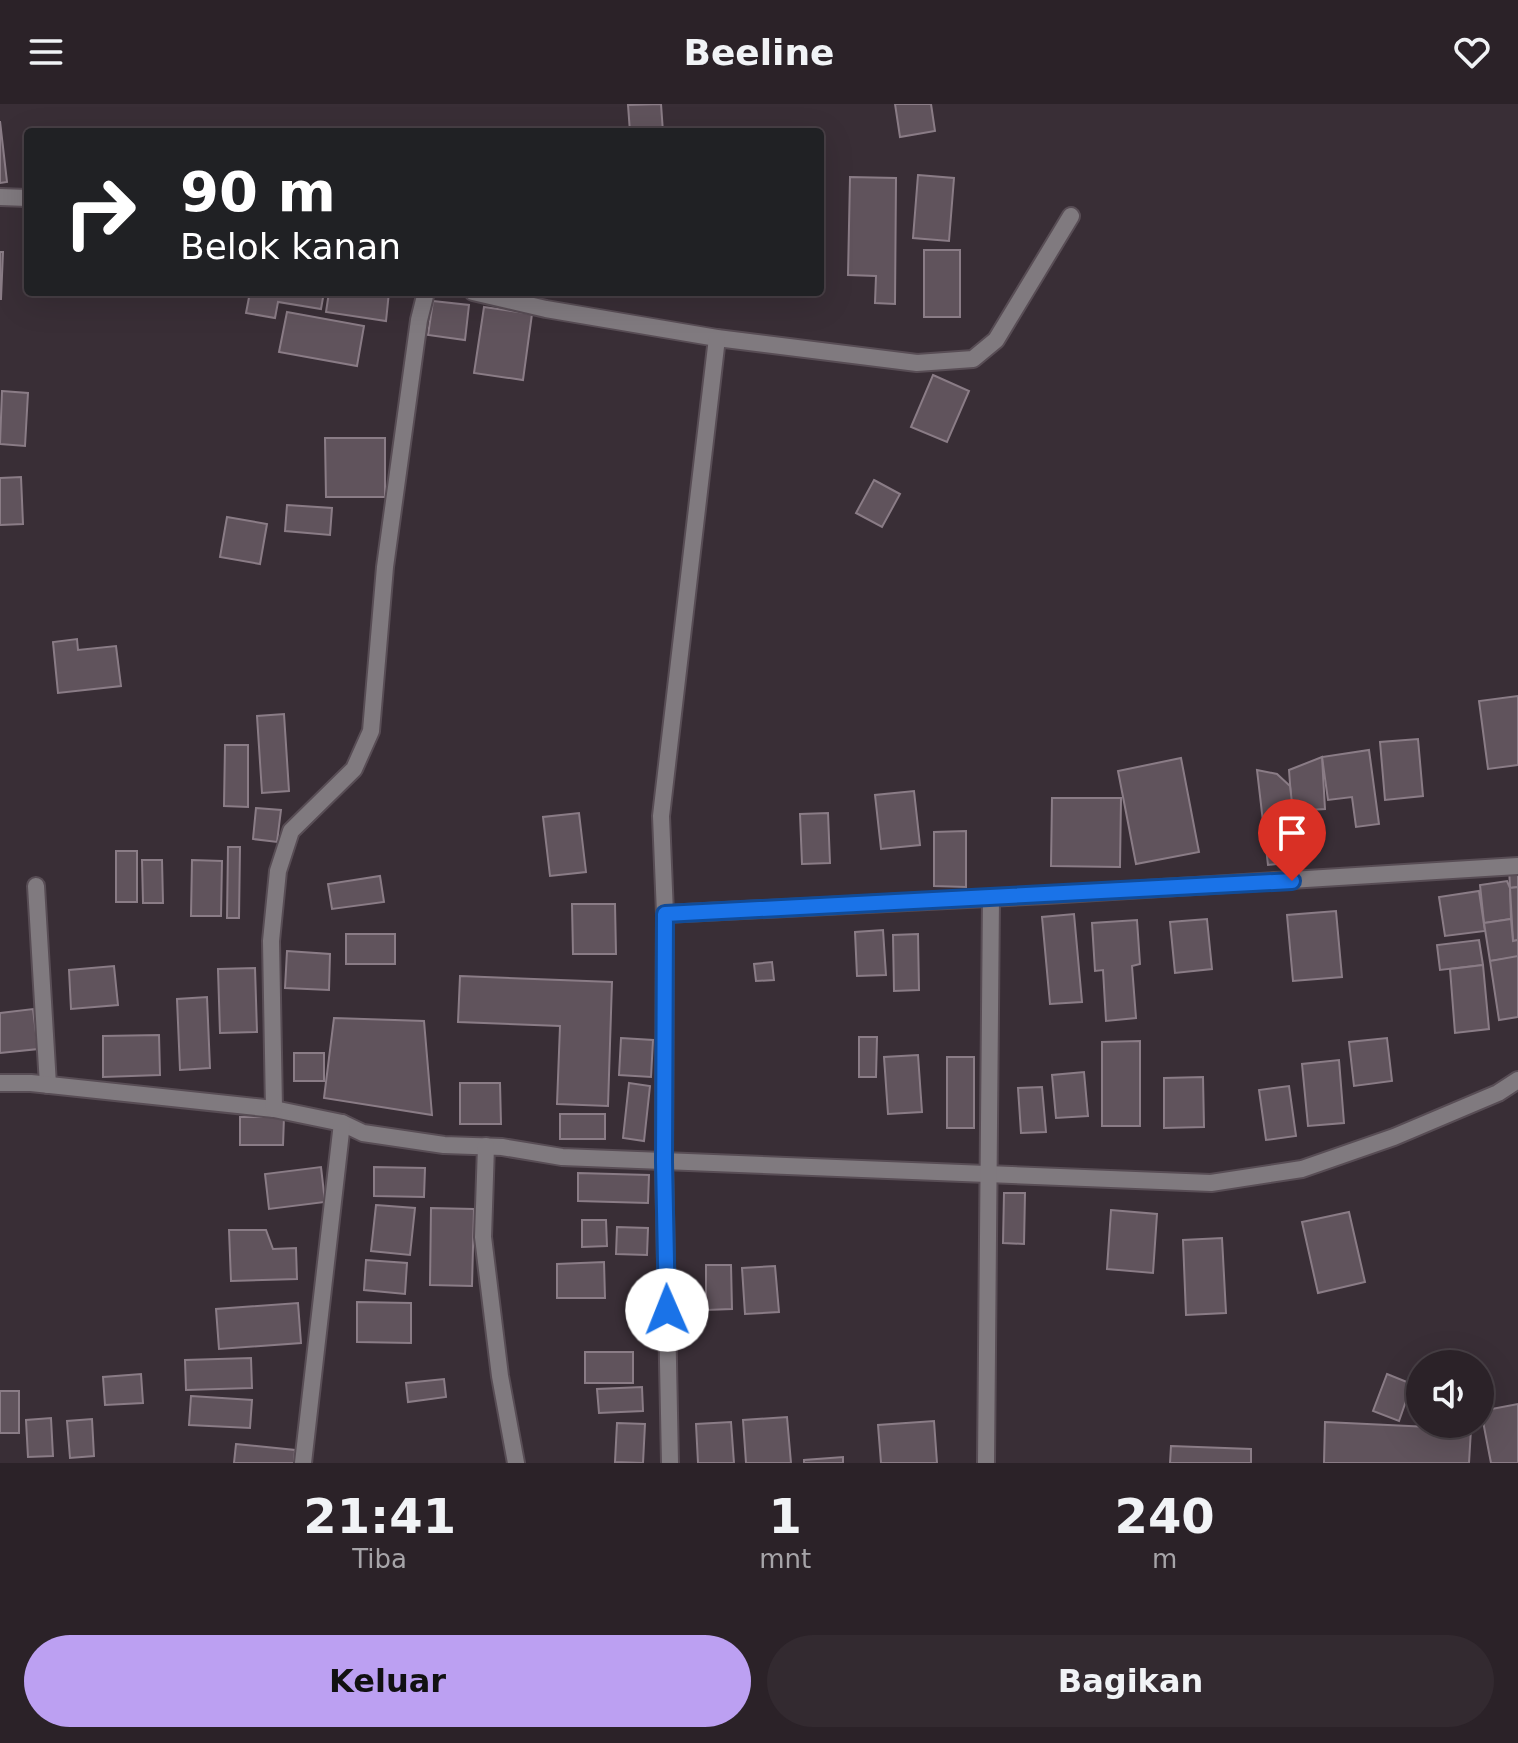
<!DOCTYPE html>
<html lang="id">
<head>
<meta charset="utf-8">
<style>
  body { margin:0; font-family:"DejaVu Sans",sans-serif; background:#332a30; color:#f1f3f6; height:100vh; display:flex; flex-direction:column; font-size:30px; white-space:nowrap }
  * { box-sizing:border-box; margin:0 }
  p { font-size:26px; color:#a6a4a8 }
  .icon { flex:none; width:44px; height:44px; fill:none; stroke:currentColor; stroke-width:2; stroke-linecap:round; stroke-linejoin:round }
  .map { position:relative; height:1359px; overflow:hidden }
  .sheet { display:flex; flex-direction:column; background:#2b2228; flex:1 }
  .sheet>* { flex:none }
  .top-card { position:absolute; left:24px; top:24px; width:800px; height:168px; border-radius:8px; box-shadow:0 8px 32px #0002,0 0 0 2px #473f45; background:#202124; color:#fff; overflow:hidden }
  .fabs { position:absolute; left:1406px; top:1246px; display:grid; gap:16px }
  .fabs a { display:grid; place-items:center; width:88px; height:88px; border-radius:50%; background:#2b2228; box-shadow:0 8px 32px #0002,0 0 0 2px #473f45; font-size:40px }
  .pin { position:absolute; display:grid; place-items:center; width:68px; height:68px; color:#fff; margin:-82px -34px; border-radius:50% 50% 50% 0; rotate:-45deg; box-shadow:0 0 8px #0007 }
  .pin .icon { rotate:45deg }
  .me { position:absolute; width:88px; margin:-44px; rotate:359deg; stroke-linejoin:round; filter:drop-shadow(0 0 6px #0008) }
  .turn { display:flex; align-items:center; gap:28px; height:168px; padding:0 24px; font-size:36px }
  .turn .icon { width:104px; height:104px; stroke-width:2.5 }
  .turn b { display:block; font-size:56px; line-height:68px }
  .eta { display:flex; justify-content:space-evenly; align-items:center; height:136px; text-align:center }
  .eta b { font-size:48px; font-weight:800; line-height:56px }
  .button { display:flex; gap:16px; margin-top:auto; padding:16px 24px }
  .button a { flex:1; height:92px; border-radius:48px; background:#bca0f2; color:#111; font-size:32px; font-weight:800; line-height:92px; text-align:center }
  .button a+a { background:#332a30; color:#f1f3f6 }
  header { display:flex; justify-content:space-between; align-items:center; height:104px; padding:0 24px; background:#2b2228; font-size:36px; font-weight:800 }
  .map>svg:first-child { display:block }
  .building { fill:#60535c; stroke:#8a7c86; stroke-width:2 }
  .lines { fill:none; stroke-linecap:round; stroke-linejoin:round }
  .minor-casing { stroke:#584d55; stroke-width:20 }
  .minor { stroke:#807a7f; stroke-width:16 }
  .route-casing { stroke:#114b97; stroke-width:20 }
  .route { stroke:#1a73e8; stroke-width:14 }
</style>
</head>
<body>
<header><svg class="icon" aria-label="menu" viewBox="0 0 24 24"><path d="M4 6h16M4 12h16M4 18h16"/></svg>Beeline<svg class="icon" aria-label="heart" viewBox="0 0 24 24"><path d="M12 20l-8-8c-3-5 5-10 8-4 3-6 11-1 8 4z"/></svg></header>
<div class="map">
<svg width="1518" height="1359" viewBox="0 0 1518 1359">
  <rect width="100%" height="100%" fill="#392e36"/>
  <g class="building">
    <path d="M661 0 663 28H630L628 1Z"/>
    <path d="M895 0H931L935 27 900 33Z"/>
    <path d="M0 17 7 78 0 79Z"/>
    <path d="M918 71 954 74 949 137 913 134Z"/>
    <path d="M850 73 896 74 895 200 875 199 876 172 848 171Z"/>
    <rect x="924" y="146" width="36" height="67"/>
    <path d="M0 148H3L1 195H0Z"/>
    <path d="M250 188H324L321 205 278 198 275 214 246 209Z"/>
    <path d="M329 188H389L386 217 326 208Z"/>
    <path d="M433 197 469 201 465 236 428 231Z"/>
    <path d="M484 203 532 210 523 276 474 269Z"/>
    <path d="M287 208 364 222 357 262 279 248Z"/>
    <path d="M933 271 969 287 947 338 911 323Z"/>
    <path d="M2 287 28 289 25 342 0 340Z"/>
    <path d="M325 334H385V393H326Z"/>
    <path d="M21 373 23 420 0 421V374Z"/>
    <path d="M874 376 900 390 882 423 856 409Z"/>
    <path d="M287 401 332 404 330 431 285 427Z"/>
    <path d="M227 413 267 420 260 460 220 453Z"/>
    <path d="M77 535 78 546 116 542 121 582 58 589 53 538Z"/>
    <path d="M1518 592V661L1488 665 1479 597Z"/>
    <path d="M284 610 289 687 262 689 257 612Z"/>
    <path d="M1418 635 1423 692 1385 696 1380 638Z"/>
    <path d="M225 641H248V703L224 702Z"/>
    <path d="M1369 646 1379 720 1356 723 1352 693 1328 696 1322 653Z"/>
    <path d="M1322 653 1325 705 1292 707 1289 666Z"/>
    <path d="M1181 654 1199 748 1136 760 1118 667Z"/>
    <path d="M1257 666 1277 670 1290 682 1294 715 1302 714 1303 723 1291 724 1295 758 1268 761Z"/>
    <path d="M914 687 920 741 881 745 875 691Z"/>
    <path d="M1052 694H1121L1120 763 1051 762Z"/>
    <path d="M256 704 281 706 277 738 253 735Z"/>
    <path d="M579 709 586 768 550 772 543 713Z"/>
    <path d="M828 709 830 759 802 760 800 710Z"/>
    <path d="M966 727V783L934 782V728Z"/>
    <path d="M228 743H240L239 814H227Z"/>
    <rect x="116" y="747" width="21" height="51"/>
    <path d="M142 756H162L163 799H143Z"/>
    <path d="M192 756 222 757 221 812H191Z"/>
    <path d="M1509 763H1518V783L1510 784Z"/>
    <path d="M380 772 384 798 332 805 328 780Z"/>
    <path d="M1507 777 1510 784 1511 815 1484 819 1480 781Z"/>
    <path d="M1518 783V836L1513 837 1510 784Z"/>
    <path d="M1479 787 1485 827 1445 832 1439 793Z"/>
    <path d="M572 800H615L616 850H573Z"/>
    <path d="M1336 807 1342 873 1293 877 1287 811Z"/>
    <path d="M1074 810 1082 898 1050 900 1042 813Z"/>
    <path d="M1207 815 1212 865 1175 869 1170 818Z"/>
    <path d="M1511 815 1513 837 1518 836V853L1490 857 1484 819Z"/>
    <path d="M1137 816 1140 860 1132 862 1136 914 1106 917 1103 866 1095 867 1092 819Z"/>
    <path d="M883 826 886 871 857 872 855 828Z"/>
    <rect x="346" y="830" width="49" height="30"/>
    <path d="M918 830 919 886 894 887 893 831Z"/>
    <path d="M1479 836 1483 861 1440 866 1437 841Z"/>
    <path d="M287 847 330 850 329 886 285 884Z"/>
    <path d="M1518 852V913L1499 916 1490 857Z"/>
    <path d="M772 858 774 876 756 877 754 860Z"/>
    <path d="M1483 861 1489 925 1455 929 1450 865Z"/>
    <path d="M114 862 118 901 71 905 69 866Z"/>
    <path d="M255 864 257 928 220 929 218 865Z"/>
    <path d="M460 872 612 878 608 1002 557 1000 560 922 458 918Z"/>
    <path d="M207 893 210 964 180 966 177 895Z"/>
    <path d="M33 905 38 945 0 949V909Z"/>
    <path d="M334 914 424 917 432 1011 324 994Z"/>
    <path d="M159 931 160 971 103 973V932Z"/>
    <path d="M859 933H877L876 973H859Z"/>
    <path d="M621 934 653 936 651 973 619 971Z"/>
    <path d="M1387 934 1392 977 1354 982 1349 938Z"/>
    <path d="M1140 937V1022H1102V938Z"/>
    <rect x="294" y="949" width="30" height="28"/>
    <path d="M918 951 922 1008 888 1010 884 953Z"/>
    <rect x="947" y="953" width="27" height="71"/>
    <path d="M1339 956 1344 1019 1308 1022 1302 960Z"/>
    <path d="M1084 968 1088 1012 1056 1014 1052 971Z"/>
    <path d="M1203 973 1204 1023 1164 1024V974Z"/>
    <path d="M460 979H500L501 1020H460Z"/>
    <path d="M629 979 650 982 644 1037 623 1034Z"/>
    <path d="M1289 982 1296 1032 1266 1036 1259 986Z"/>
    <path d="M1042 983 1046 1028 1021 1029 1018 984Z"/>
    <rect x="560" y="1010" width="45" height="25"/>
    <path d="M240 1013H284L283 1041H240Z"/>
    <path d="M321 1063 325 1098 269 1105 265 1070Z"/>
    <path d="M374 1063 425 1064 424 1093 374 1092Z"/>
    <path d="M578 1069 649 1071 648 1099 578 1097Z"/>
    <path d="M1004 1089H1025L1024 1140 1003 1139Z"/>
    <path d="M376 1101 415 1104 410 1151 371 1147Z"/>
    <path d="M431 1104 474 1105 472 1182 430 1181Z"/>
    <path d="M1111 1106 1157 1110 1153 1169 1107 1165Z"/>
    <path d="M1349 1108 1365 1178 1318 1189 1302 1118Z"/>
    <path d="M582 1116H606L607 1142 582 1143Z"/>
    <path d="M617 1123 648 1124 647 1151 616 1150Z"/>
    <path d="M229 1126H266L273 1145 296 1144 297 1175 231 1177Z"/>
    <path d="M1222 1134 1226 1209 1186 1211 1183 1136Z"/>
    <path d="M366 1156 407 1159 405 1190 364 1186Z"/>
    <path d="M604 1158 605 1194H557V1160Z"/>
    <path d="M706 1161H731L732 1205 706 1206Z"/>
    <path d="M775 1162 779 1208 745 1210 742 1164Z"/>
    <path d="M357 1198 411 1199V1239L357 1238Z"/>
    <path d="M298 1199 301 1239 219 1245 216 1205Z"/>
    <rect x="585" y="1248" width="48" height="31"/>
    <path d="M251 1254 252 1284 186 1286 185 1256Z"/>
    <path d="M141 1270 143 1299 105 1301 103 1273Z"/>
    <path d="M1387 1270 1412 1280 1399 1317 1373 1307Z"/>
    <path d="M444 1275 446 1293 408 1298 406 1279Z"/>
    <path d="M642 1283 643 1307 599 1309 597 1285Z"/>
    <rect x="0" y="1287" width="19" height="42"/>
    <path d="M191 1292 252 1296 250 1324 189 1321Z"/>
    <path d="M1518 1300V1359H1491L1481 1307Z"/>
    <path d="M787 1313 791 1359H746L743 1316Z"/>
    <path d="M51 1314 53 1352 28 1353 26 1316Z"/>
    <path d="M92 1315 94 1352 70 1354 67 1317Z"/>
    <path d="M934 1317 937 1359H881L878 1321Z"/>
    <path d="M731 1318 734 1359H698L696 1320Z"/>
    <path d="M1325 1318 1471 1325 1469 1359H1324Z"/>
    <path d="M617 1319 645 1320 643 1359 615 1358Z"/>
    <path d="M236 1340 295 1346 294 1359H234Z"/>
    <path d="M1171 1342 1251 1345V1359H1170Z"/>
    <path d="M843 1353V1359H804V1356Z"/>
  </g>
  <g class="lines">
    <g class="minor-casing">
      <g id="minor">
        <path d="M0 93 28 94"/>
        <path d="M473 188 546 205 717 234 917 259 973 255 996 236 1071 112"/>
        <path d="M36 782 48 981"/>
        <path d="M665 810 1047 791 1518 762"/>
        <path d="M0 979H31L274 1005 342 1019 363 1029 444 1041 502 1043 562 1053 1211 1079 1302 1065 1394 1033 1498 989 1518 976"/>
        <path d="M274 1005 271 837 278 767 291 727 354 665 371 627 385 463 419 216 426 188"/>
        <path d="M486 1042 483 1133 500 1272 516 1359"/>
        <path d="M303 1359 342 1019"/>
        <path d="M670 1359 664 1058 665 810 661 712 717 234"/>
        <path d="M986 1359 991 794"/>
      </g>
    </g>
    <use href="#minor" class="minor"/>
  </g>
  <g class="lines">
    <g class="route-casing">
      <path id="route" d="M667 1206 664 1058 665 810 1292 777"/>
    </g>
    <use href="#route" class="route"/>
  </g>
</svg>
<div class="fabs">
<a><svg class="icon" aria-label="sound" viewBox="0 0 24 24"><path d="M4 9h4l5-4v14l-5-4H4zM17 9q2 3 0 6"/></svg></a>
</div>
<div class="pin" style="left:1292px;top:777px;background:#d93025"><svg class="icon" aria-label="arrive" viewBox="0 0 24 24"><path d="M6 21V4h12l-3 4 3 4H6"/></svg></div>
<svg class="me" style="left:667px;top:1206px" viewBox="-20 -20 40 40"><circle r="19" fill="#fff"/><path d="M0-13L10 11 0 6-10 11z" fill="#1a73e8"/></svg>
<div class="top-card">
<div class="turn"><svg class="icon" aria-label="right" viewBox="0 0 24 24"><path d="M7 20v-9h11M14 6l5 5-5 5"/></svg><div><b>90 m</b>Belok kanan</div></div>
</div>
</div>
<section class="sheet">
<div class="eta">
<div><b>21:41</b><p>Tiba</p></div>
<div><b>1</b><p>mnt</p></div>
<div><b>240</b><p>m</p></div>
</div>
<div class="button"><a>Keluar</a><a>Bagikan</a></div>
</section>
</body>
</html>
